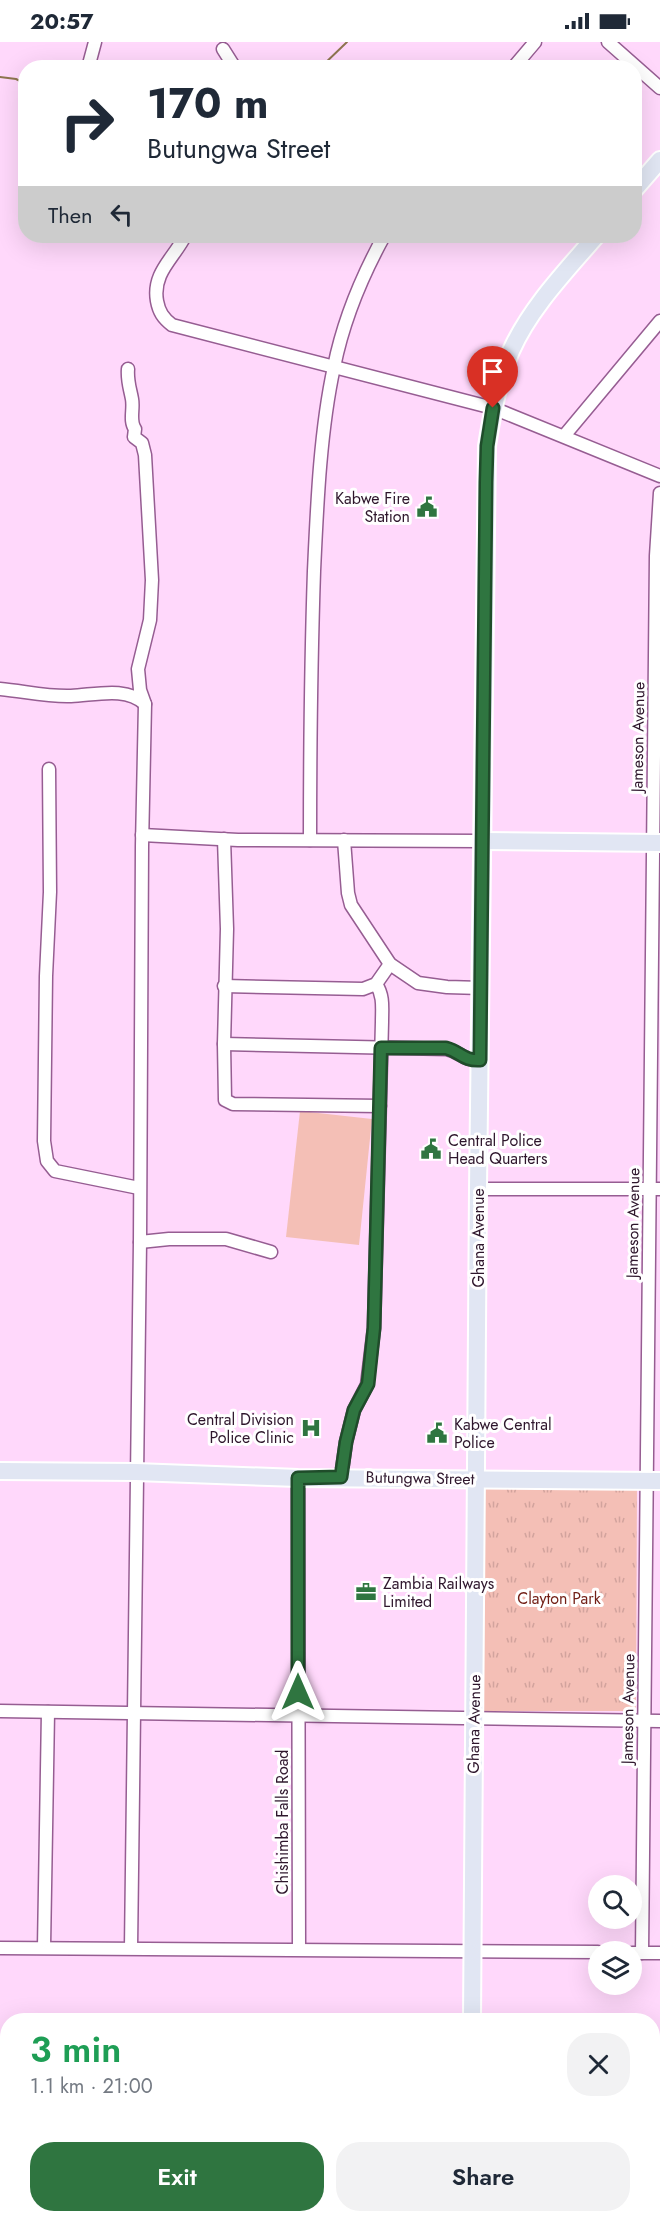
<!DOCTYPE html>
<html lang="en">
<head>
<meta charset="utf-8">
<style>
  body { margin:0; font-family:Jost,sans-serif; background:#f2f2f3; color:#1f2937; height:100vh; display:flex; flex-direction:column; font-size:22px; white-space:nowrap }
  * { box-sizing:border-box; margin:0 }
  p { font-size:20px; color:#747a83 }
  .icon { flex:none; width:33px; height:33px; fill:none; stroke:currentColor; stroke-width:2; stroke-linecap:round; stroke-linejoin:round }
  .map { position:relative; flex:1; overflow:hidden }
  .panel { position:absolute; left:0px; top:1971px; width:660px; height:210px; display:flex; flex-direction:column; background:#fff; border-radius:24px 24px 0 0; box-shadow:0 6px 24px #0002 }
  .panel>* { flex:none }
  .banner { position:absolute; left:18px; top:18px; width:624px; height:183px; border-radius:24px; box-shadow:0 6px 24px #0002; background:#fff; color:#1f2937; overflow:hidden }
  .controls { position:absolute; left:588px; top:1833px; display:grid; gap:12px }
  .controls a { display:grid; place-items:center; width:54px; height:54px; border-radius:50%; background:#fff; box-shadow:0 6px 24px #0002; font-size:30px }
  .pin { position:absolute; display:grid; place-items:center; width:51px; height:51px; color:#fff; margin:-62px -26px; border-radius:50% 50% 50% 0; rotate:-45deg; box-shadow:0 0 6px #0007 }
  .pin .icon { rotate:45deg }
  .me { position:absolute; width:66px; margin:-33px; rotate:0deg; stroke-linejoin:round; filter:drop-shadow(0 0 4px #0008) }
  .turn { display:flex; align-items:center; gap:21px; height:126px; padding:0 30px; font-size:27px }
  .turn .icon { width:78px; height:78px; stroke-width:2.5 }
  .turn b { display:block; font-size:42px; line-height:51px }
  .then { display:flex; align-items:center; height:57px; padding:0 30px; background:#0003; gap:12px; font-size:22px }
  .round { display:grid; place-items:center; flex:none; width:63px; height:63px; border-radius:24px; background:#f2f2f3 }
  .summary { display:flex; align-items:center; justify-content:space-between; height:102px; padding:0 30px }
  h1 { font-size:36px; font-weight:600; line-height:45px; color:#1e9e55 }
  .action { display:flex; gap:12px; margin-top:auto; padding:12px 30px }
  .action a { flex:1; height:69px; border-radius:24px; background:#2f7540; color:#fff; font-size:24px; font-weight:600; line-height:69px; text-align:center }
  .action a+a { background:#f2f2f3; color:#1f2937 }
  .status { display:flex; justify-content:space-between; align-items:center; height:42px; padding:0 30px; background:#fff; direction:ltr }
  .status svg { height:16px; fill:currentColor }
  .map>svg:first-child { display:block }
  .grass { fill:#f4bfb6 }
  .park { fill:url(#park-tufts) }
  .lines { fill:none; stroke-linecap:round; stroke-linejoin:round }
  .stream { stroke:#8e754f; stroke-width:2 }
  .minor-casing { stroke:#965d92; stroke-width:15 }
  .major-casing { stroke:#fff; stroke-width:20 }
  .minor { stroke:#fff; stroke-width:12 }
  .major { stroke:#e1e6f3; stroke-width:16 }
  .rail-casing { stroke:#5f445d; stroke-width:4.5 }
  .rail { stroke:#fff; stroke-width:2; stroke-dasharray:7; stroke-linecap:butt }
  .route-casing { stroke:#1f4c2a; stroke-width:15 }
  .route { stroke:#2f7540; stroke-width:10 }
  .labels { text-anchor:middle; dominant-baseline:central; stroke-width:6; stroke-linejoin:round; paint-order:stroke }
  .poi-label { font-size:16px; fill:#2e162c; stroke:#fff; text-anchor:start }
  .street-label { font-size:16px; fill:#2e162c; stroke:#fff }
  .park-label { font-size:16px; fill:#721f16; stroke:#fff }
</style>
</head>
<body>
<div class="status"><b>20:57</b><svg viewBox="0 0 49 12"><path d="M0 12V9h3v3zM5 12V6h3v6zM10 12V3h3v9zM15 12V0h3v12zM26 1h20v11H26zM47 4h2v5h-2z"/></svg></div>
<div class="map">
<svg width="660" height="2181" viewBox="0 0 660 2181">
  <defs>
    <pattern id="park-tufts" width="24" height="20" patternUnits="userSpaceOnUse" patternTransform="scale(1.5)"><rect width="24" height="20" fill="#f4bfb6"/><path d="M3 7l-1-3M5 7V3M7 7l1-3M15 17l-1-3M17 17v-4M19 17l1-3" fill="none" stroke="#d2a39d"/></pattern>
  </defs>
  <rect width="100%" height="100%" fill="#ffd8fb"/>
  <path class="grass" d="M300 1069 372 1077 359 1203 286 1195Z"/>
  <path class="park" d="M483 1442 637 1443 636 1669H481Z"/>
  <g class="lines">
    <g class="stream">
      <path d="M320 26 347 0"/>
      <path d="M0 35 16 37 26 42"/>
    </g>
    <g class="minor-casing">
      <g id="minor">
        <path d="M608 0 660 46"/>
        <path d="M223 7 235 26"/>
        <path d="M88 26 95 0"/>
        <path d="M513 26 535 0"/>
        <path d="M185 194C174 216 152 231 157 259 159 270 163 276 172 283L493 366 660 434"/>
        <path d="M128 327C127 339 130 346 132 357 134 367 129 379 135 387L134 395 142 401 145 413 152 538 150 578 138 627 140 648 145 662 142 804 140 1200 131 1906"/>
        <path d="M564 394 660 279"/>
        <path d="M0 647C23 649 48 655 71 654 95 653 126 644 145 662"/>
        <path d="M49 727 50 850 46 934 44 1099 47 1119 55 1129 139 1146"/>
        <path d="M142 793 238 798 482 799"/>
        <path d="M224 797 227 887 224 1002 225 1058 233 1062 380 1064"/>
        <path d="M310 798C310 709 311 619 314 529 317 464 320 389 334 325 343 280 362 234 384 194"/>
        <path d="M344 798 348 851 351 863 390 922 418 941 447 945 481 946"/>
        <path d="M224 944 363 947 376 942 390 922"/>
        <path d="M224 1002 446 1007C461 1010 463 1019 480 1018"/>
        <path d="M478 1147H660"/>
        <path d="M140 1200 169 1197H226L271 1210"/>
        <path d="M341 1435 346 1400 354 1368 367 1343 374 1286 382 980C382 966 384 954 376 942"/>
        <path d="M298 1436 299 1907"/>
        <path d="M0 1669 660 1679"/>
        <path d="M44 1905 48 1670"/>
        <path d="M0 1906 598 1910"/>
        <path d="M632 1911H660"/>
        <path d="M642 1911 656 514 660 451"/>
        <path d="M0 2092H8"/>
        <path d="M652 2126 653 2104"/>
        <path d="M304 2174V2181"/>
        <path d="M125 2181V2174"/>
        <path d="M470 2181 471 2174"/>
        <path d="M652 2181V2174"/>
      </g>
    </g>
    <g class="major-casing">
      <g id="major">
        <path d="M634 148 660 118"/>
        <path d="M482 799 660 801"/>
        <path d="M0 1429 136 1430 298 1436 660 1439"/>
        <path d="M472 1978 478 1147 487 404C492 372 498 339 511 309 530 266 566 229 596 194"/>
        <path d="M652 2104 660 2105"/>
      </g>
    </g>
    <use href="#minor" class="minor"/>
    <use href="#major" class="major"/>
    <g class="rail-casing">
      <g id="rail">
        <path d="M0 2002 8 2003"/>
        <path d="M652 2009H660"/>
      </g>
    </g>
    <use href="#rail" class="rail"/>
  </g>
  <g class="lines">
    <g class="route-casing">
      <path id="route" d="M298 1650V1436L341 1435 346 1400 354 1368 368 1342 374 1286 381 1006H446C461 1010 463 1019 480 1018L486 440 487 404 493 366"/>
    </g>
    <use href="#route" class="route"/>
  </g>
  <defs>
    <g id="civic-bare" transform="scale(1.62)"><path d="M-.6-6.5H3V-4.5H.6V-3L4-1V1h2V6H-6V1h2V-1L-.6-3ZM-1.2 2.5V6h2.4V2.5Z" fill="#2f7540" stroke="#fff" stroke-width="2.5" paint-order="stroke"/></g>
    <g id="hospital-bare" transform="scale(1.62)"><path d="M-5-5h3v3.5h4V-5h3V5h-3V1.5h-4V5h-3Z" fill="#2f7540" stroke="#fff" stroke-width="2.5" paint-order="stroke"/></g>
    <g id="office-bare" transform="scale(1.62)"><path d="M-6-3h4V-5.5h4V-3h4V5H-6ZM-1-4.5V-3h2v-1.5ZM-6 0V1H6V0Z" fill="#2f7540" stroke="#fff" stroke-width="2.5" paint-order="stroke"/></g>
  </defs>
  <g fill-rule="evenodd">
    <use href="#civic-bare" x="427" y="465"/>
    <use href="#civic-bare" x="431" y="1107"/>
    <use href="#hospital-bare" x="311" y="1386"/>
    <use href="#civic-bare" x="437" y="1391"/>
    <use href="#office-bare" x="366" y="1550"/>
  </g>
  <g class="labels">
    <g class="poi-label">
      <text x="410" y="456" text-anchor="end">Kabwe Fire<tspan x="410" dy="18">Station</tspan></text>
      <text x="448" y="1098">Central Police<tspan x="448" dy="18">Head Quarters</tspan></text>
      <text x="294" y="1377" text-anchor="end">Central Division<tspan x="294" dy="18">Police Clinic</tspan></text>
      <text x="454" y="1382">Kabwe Central<tspan x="454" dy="18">Police</tspan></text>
      <text x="383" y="1541">Zambia Railways<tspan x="383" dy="18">Limited</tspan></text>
    </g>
    <g class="street-label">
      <text transform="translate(638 695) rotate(-89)">Jameson Avenue</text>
      <text transform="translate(633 1181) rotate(-89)">Jameson Avenue</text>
      <text transform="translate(478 1196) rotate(-90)">Ghana Avenue</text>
      <text transform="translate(420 1436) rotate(1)">Butungwa Street</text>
      <text transform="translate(628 1667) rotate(-89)">Jameson Avenue</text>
      <text transform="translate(474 1682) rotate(-89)">Ghana Avenue</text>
      <text transform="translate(282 1780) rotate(-90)">Chishimba Falls Road</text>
    </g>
    <g class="park-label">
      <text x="559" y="1556">Clayton Park</text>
    </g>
  </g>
</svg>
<div class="controls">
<a><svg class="icon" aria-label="search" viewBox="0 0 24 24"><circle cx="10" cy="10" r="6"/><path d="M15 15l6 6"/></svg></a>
<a><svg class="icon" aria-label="layers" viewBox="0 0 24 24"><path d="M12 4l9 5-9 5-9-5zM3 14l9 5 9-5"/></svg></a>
</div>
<div class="pin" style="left:493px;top:366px;background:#d93025"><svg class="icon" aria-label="arrive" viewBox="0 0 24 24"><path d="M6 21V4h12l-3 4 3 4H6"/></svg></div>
<svg class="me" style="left:298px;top:1650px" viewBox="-20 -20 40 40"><path d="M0-17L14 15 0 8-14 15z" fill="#2f7540" stroke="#fff" stroke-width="4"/></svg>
<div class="banner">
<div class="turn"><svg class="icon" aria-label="right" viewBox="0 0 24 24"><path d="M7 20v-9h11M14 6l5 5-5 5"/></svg><div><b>170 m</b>Butungwa Street</div></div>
<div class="then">Then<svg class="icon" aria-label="left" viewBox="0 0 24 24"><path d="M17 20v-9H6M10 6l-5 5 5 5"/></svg></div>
</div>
<section class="panel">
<div class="summary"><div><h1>3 min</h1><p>1.1 km · 21:00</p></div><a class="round"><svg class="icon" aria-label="close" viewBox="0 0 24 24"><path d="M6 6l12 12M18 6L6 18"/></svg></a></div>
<div class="action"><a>Exit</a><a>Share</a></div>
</section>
</div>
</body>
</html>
